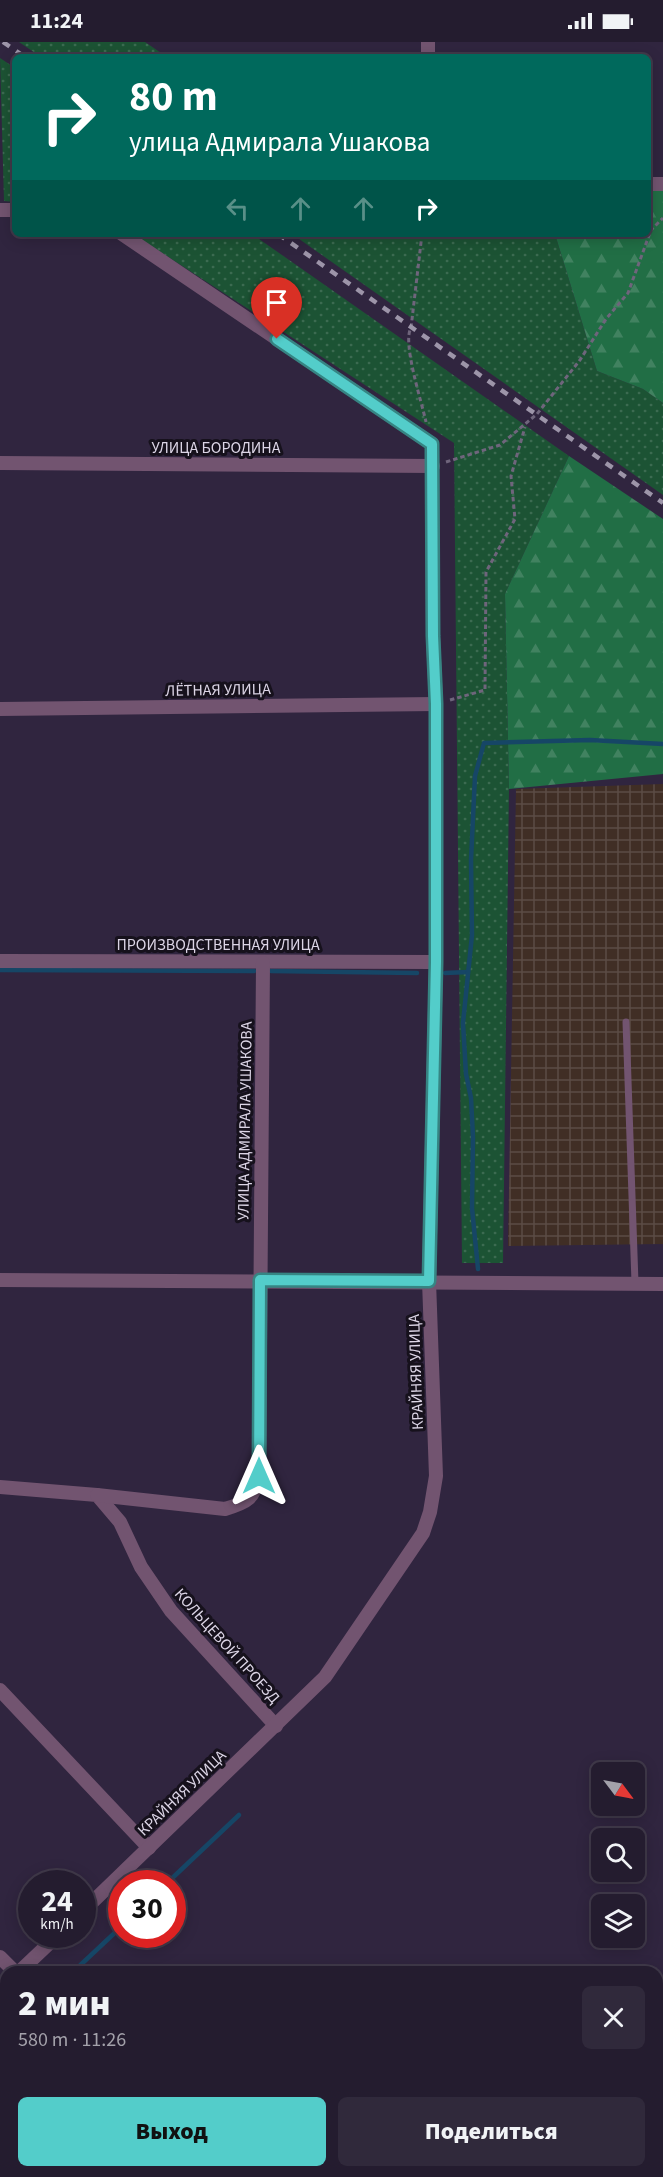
<!DOCTYPE html>
<html lang="ru">
<head>
<meta charset="utf-8">
<style>
  body { margin:0; font-family:"Source Sans 3",sans-serif; background:#30293b; color:#f1f3f6; height:100vh; display:flex; flex-direction:column; font-size:22px; white-space:nowrap }
  * { box-sizing:border-box; margin:0 }
  p { font-size:20px; color:#a3a1aa }
  .icon { flex:none; width:33px; height:33px; fill:none; stroke:currentColor; stroke-width:2; stroke-linecap:round; stroke-linejoin:round }
  .map { position:relative; flex:1; overflow:hidden }
  .panel { position:absolute; left:0px; top:1924px; width:663px; height:212px; display:flex; flex-direction:column; background:#241c2f; border-radius:18px 18px 0 0; box-shadow:0 3px 15px #0003,0 0 0 2px #413a4b }
  .panel>* { flex:none }
  .top-card { position:absolute; left:12px; top:12px; width:639px; height:183px; border-radius:9px; box-shadow:0 3px 15px #0003,0 0 0 2px #413a4b; background:#00695c; color:#fff; overflow:hidden }
  .needle { width:39px; rotate:122deg }
  .fabs { position:absolute; left:591px; top:1720px; display:grid; gap:12px }
  .fabs a { display:grid; place-items:center; width:54px; height:54px; border-radius:9px; background:#241c2f; box-shadow:0 3px 15px #0003,0 0 0 2px #413a4b; font-size:30px }
  .speed { position:absolute; left:18px; top:1828px; display:flex; gap:12px; font-size:30px; font-weight:700; text-align:center }
  .speed>* { display:grid; place-content:center; width:78px; height:78px; border-radius:50%; background:#241c2f; box-shadow:0 3px 15px #0003,0 0 0 2px #413a4b; line-height:1 }
  .speed small { font-size:15px; font-weight:400 }
  .speed .limit { border:9px solid #d22; background:#fff; color:#111 }
  .pin { position:absolute; display:grid; place-items:center; width:51px; height:51px; color:#fff; margin:-62px -26px; border-radius:50% 50% 50% 0; rotate:-45deg; box-shadow:0 0 6px #0007 }
  .pin .icon { rotate:45deg }
  .me { position:absolute; width:66px; margin:-33px; rotate:0deg; stroke-linejoin:round; filter:drop-shadow(0 0 4px #0008) }
  .turn { display:flex; align-items:center; gap:21px; height:126px; padding:0 18px; font-size:27px }
  .turn .icon { width:78px; height:78px; stroke-width:2.5 }
  .turn b { display:block; font-size:42px; line-height:51px }
  .lanes { display:flex; align-items:center; height:57px; padding:0 18px; background:#0003; justify-content:center; gap:30px; direction:ltr }
  .lanes .off { opacity:.35 }
  .round { display:grid; place-items:center; flex:none; width:63px; height:63px; border-radius:9px; background:#30293b }
  .head { display:flex; align-items:center; justify-content:space-between; height:102px; padding:0 18px }
  h1 { font-size:36px; font-weight:800; line-height:45px }
  .primary-button { display:flex; gap:12px; margin-top:auto; padding:12px 18px }
  .primary-button a { flex:1; height:69px; border-radius:9px; background:#53cdca; color:#111; font-size:24px; font-weight:800; line-height:69px; text-align:center }
  .primary-button a+a { background:#30293b; color:#f1f3f6 }
  .status { display:flex; justify-content:space-between; align-items:center; height:42px; padding:0 30px; background:#241c2f; direction:ltr }
  .status svg { height:16px; fill:currentColor }
  .map>svg:first-child { display:block }
  .industrial { fill:url(#industrial-grid) }
  .grass { fill:url(#grass-dots) }
  .forest { fill:url(#forest-firs) }
  .lines { fill:none; stroke-linecap:round; stroke-linejoin:round }
  .stream { stroke:#164666; stroke-width:4.5 }
  .path { stroke:#6f657c; stroke-width:3; stroke-dasharray:4.5 3; stroke-linecap:butt }
  .service { stroke:#725470; stroke-width:7 }
  .minor { stroke:#725470; stroke-width:14 }
  .rail { stroke:#9d95a9; stroke-width:4.5; stroke-dasharray:8 8; stroke-linecap:butt }
  .route-casing { stroke:#368583; stroke-width:15 }
  .route { stroke:#53cdca; stroke-width:10 }
  .labels { text-anchor:middle; dominant-baseline:central; stroke-width:6; stroke-linejoin:round; paint-order:stroke }
  .street-label { font-size:16px; fill:#dcd5e6; stroke:#16111c }
</style>
</head>
<body>
<div class="status"><b>11:24</b><svg viewBox="0 0 49 12"><path d="M0 12V9h3v3zM5 12V6h3v6zM10 12V3h3v9zM15 12V0h3v12zM26 1h20v11H26zM47 4h2v5h-2z"/></svg></div>
<div class="map">
<svg width="663" height="2135" viewBox="0 0 663 2135">
  <defs>
    <pattern id="industrial-grid" width="8" height="8" patternUnits="userSpaceOnUse" patternTransform="scale(1.5)"><rect width="8" height="8" fill="#402e25"/><path d="M0 4h8M4 0v8" fill="none" stroke="#5b4b45"/></pattern>
    <pattern id="grass-dots" width="8" height="8" patternUnits="userSpaceOnUse" patternTransform="scale(1.5)"><rect width="8" height="8" fill="#1c5334"/><path d="M2 2h.1M6 6h.1" fill="none" stroke="#3c6b51" stroke-width="1.8" stroke-linecap="round"/></pattern>
    <pattern id="forest-firs" width="22" height="20" patternUnits="userSpaceOnUse" patternTransform="scale(1.5)"><rect width="22" height="20" fill="#216e45"/><path d="M5 1l3.5 6h-7zM16 11l3.5 6h-7z" fill="#418260"/></pattern>
  </defs>
  <rect width="100%" height="100%" fill="#30253f"/>
  <path class="industrial" d="M663 742V1202L508 1204 516 747Z"/>
  <g class="grass">
    <path d="M19 0H145L167 15H41Z"/>
    <path d="M0 16 15 26V160L4 159Z"/>
    <path d="M133 192H252L569 414 505 552 509 747 503 1221H462L454 401Z"/>
    <path d="M292 192H555L597 329 643 347 663 361V453Z"/>
  </g>
  <g class="forest">
    <path d="M648 148H663V361L643 347 597 329 555 192H648Z"/>
    <path d="M569 414 663 477V732L509 747 505 552Z"/>
  </g>
  <g class="lines">
    <g class="stream">
      <path d="M0 928 254 929"/>
      <path d="M271 929 417 931"/>
      <path d="M445 931 468 930"/>
      <path d="M478 1227 472 1166 473 1095 471 1056 466 1032 463 981 472 893 471 818 475 734 484 701 590 698 663 702"/>
      <path d="M166 1842 239 1773"/>
      <path d="M73 1930 122 1884"/>
      <path d="M0 2000 6 1994"/>
    </g>
    <g class="path">
      <path d="M422 192 411 286C402 300 422 361 426 380"/>
      <path d="M446 420 500 403 537 372 580 318 606 277 628 251 651 188 663 176"/>
      <path d="M450 658 485 648 486 530 515 477 511 434 525 385"/>
    </g>
    <path class="service" d="M626 980 635 1241"/>
    <g class="minor">
      <path d="M428 0V15"/>
      <path d="M648 142H663"/>
      <path d="M0 168H15"/>
      <path d="M0 421 433 424"/>
      <path d="M0 667 436 662"/>
      <path d="M0 919 436 920"/>
      <path d="M0 1238 663 1242"/>
      <path d="M0 1445 97 1453 120 1480 141 1525 171 1569 276 1684"/>
      <path d="M97 1453 225 1467C248 1460 254 1457 259 1433L263 921"/>
      <path d="M0 1648 149 1806"/>
      <path d="M82 1870 325 1635 423 1491 430 1470 436 1434 429 1239 436 920V662L433 594 432 402 122 192"/>
      <path d="M0 1915 15 1930"/>
      <path d="M19 1930 58 1893"/>
      <path d="M0 1949 6 1943"/>
    </g>
    <g class="rail">
      <path d="M3 0 25 15"/>
      <path d="M278 192 663 461"/>
    </g>
  </g>
  <g class="lines">
    <g class="route-casing">
      <path id="route" d="M259 1434 260 1238 429 1239 436 920V662L433 594 432 402 277 297"/>
    </g>
    <use href="#route" class="route"/>
  </g>
  <g class="labels">
    <g class="street-label">
      <text x="216" y="406">УЛИЦА БОРОДИНА</text>
      <text transform="translate(218 648) rotate(-1)">ЛЁТНАЯ УЛИЦА</text>
      <text x="218" y="903">ПРОИЗВОДСТВЕННАЯ УЛИЦА</text>
      <text transform="translate(245 1079) rotate(-89)">УЛИЦА АДМИРАЛА УШАКОВА</text>
      <text transform="translate(416 1330) rotate(-92)">КРАЙНЯЯ УЛИЦА</text>
      <text transform="translate(227 1604) rotate(48)">КОЛЬЦЕВОЙ ПРОЕЗД</text>
      <text transform="translate(182 1751) rotate(-44)">КРАЙНЯЯ УЛИЦА</text>
    </g>
  </g>
</svg>
<div class="fabs">
<a><svg class="needle" viewBox="-14 -14 28 28"><path d="M0-13l5 13h-10z" fill="#e53935"/><path d="M0 13l5-13h-10z" fill="#a3a1aa"/></svg></a>
<a><svg class="icon" aria-label="search" viewBox="0 0 24 24"><circle cx="10" cy="10" r="6"/><path d="M15 15l6 6"/></svg></a>
<a><svg class="icon" aria-label="layers" viewBox="0 0 24 24"><path d="M12 4l9 5-9 5-9-5zM3 14l9 5 9-5"/></svg></a>
</div>
<div class="speed"><div>24<small>km/h</small></div><div class="limit">30</div></div>
<div class="pin" style="left:277px;top:297px;background:#d93025"><svg class="icon" aria-label="arrive" viewBox="0 0 24 24"><path d="M6 21V4h12l-3 4 3 4H6"/></svg></div>
<svg class="me" style="left:259px;top:1434px" viewBox="-20 -20 40 40"><path d="M0-17L14 15 0 8-14 15z" fill="#53cdca" stroke="#fff" stroke-width="4"/></svg>
<div class="top-card">
<div class="turn"><svg class="icon" aria-label="right" viewBox="0 0 24 24"><path d="M7 20v-9h11M14 6l5 5-5 5"/></svg><div><b>80 m</b>улица Адмирала Ушакова</div></div>
<div class="lanes"><svg class="icon off" aria-label="left" viewBox="0 0 24 24"><path d="M17 20v-9H6M10 6l-5 5 5 5"/></svg><svg class="icon off" aria-label="ahead" viewBox="0 0 24 24"><path d="M12 20V5M6 11l6-6 6 6"/></svg><svg class="icon off" aria-label="ahead" viewBox="0 0 24 24"><path d="M12 20V5M6 11l6-6 6 6"/></svg><svg class="icon" aria-label="right" viewBox="0 0 24 24"><path d="M7 20v-9h11M14 6l5 5-5 5"/></svg></div>
</div>
<section class="panel">
<div class="head"><div><h1>2 мин</h1><p>580 m · 11:26</p></div><a class="round"><svg class="icon" aria-label="close" viewBox="0 0 24 24"><path d="M6 6l12 12M18 6L6 18"/></svg></a></div>
<div class="primary-button"><a>Выход</a><a>Поделиться</a></div>
</section>
</div>
</body>
</html>
